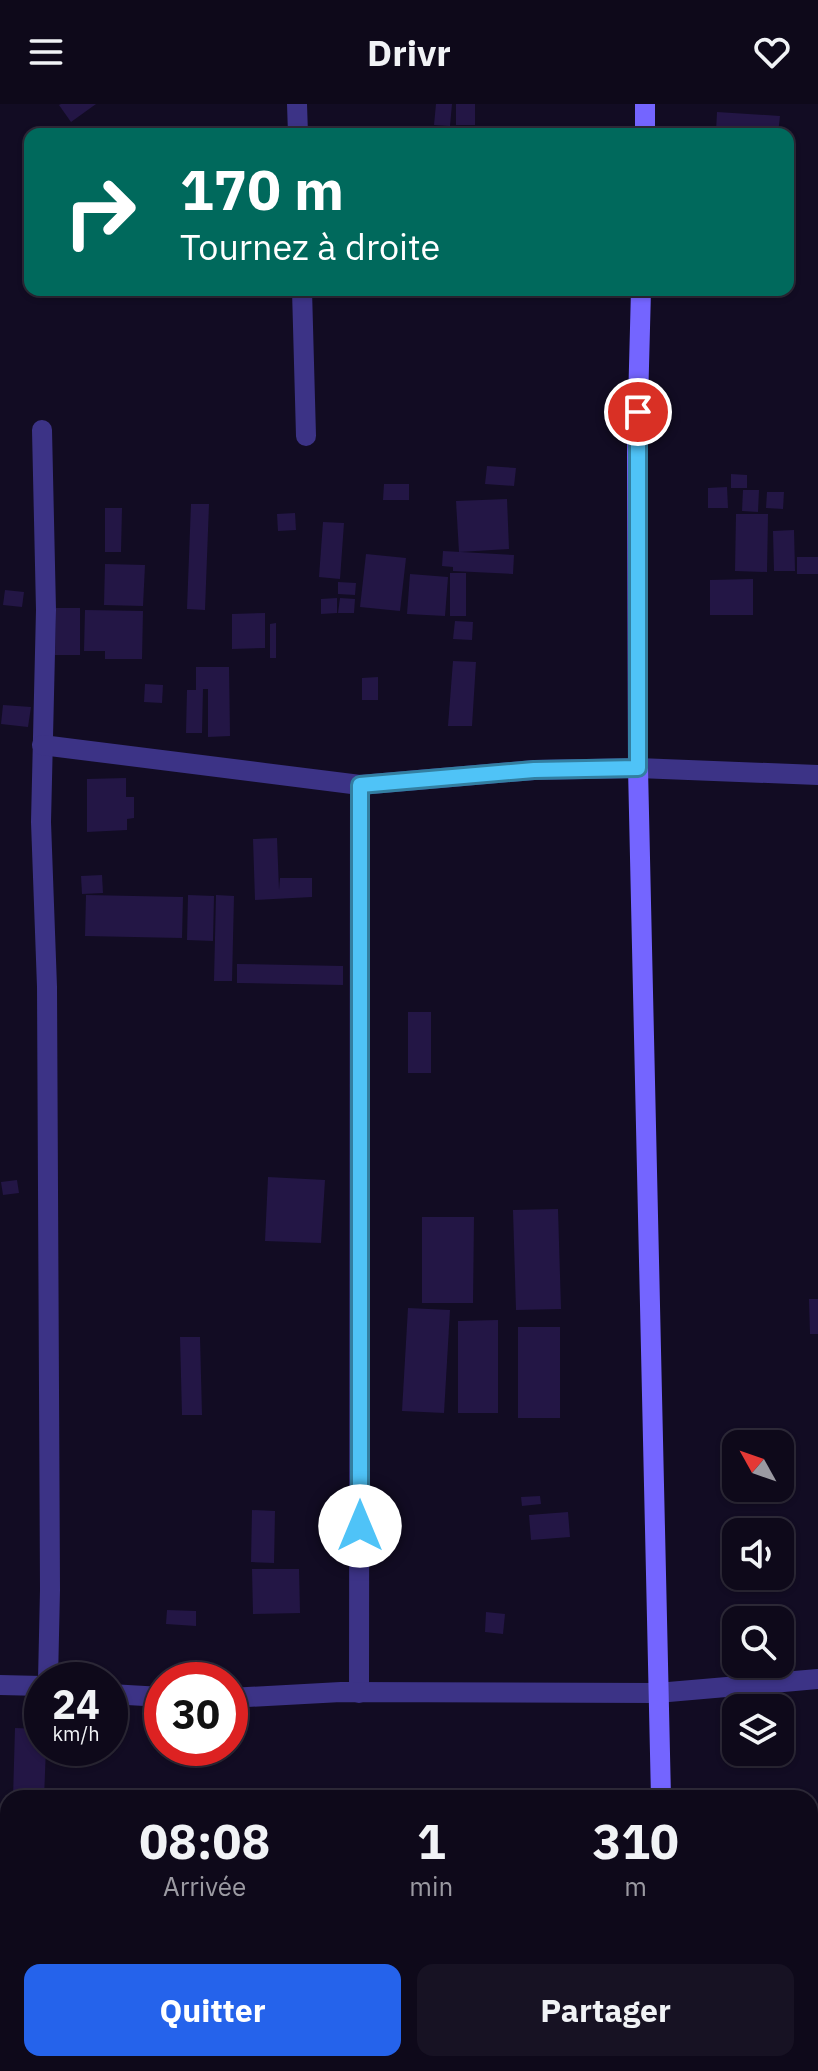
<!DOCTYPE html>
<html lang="fr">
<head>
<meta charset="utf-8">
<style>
  body { margin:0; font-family:"IBM Plex Sans",sans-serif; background:#171223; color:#f1f3f6; height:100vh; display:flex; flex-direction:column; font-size:30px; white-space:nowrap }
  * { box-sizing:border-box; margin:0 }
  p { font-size:26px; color:#9b9aa2 }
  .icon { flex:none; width:44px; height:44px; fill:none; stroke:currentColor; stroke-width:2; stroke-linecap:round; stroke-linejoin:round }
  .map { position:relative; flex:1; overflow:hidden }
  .side { position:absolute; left:0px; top:1686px; width:818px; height:282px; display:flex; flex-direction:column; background:#0e091a; border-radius:24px 24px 0 0; box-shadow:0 2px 6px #0004,0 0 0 2px #2e2a39 }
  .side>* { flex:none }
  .hud { position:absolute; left:24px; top:24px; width:770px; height:168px; border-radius:16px; box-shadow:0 2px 6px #0004,0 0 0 2px #2e2a39; background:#00695c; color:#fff; overflow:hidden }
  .needle { width:52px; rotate:310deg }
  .tools { position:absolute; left:722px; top:1326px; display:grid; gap:16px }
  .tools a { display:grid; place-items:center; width:72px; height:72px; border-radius:16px; background:#0e091a; box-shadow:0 2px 6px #0004,0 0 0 2px #2e2a39; font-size:40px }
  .speed { position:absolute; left:24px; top:1558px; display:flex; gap:16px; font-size:40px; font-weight:700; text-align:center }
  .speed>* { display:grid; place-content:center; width:104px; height:104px; border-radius:50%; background:#0e091a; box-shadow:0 2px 6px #0004,0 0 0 2px #2e2a39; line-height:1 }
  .speed small { font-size:20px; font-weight:400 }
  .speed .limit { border:12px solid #d22; background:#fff; color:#111 }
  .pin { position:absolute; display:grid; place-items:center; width:68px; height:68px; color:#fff; margin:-34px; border:4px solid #fff; border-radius:50%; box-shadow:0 2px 8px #0007 }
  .me { position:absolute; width:88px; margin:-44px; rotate:0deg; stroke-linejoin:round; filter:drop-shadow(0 0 6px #0008) }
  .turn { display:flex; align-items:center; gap:28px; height:168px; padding:0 24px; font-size:36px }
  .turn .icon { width:104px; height:104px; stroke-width:2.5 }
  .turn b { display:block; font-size:56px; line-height:68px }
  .eta { display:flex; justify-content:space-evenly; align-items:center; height:136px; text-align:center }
  .eta b { font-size:48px; font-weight:700; line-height:56px }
  .action { display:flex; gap:16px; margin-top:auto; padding:16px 24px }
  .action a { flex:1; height:92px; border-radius:16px; background:#2563eb; color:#fff; font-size:32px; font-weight:700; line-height:92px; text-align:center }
  .action a+a { background:#171223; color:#f1f3f6 }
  header { display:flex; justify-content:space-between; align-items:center; height:104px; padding:0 24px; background:#0e091a; font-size:36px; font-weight:700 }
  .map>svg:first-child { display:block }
  .building { fill:#231645 }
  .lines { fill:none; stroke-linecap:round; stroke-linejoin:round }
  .street { stroke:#3c3386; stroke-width:20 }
  .secondary { stroke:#7465ff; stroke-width:20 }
  .route-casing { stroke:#337fa1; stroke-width:20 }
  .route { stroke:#4fc3f7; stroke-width:14 }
</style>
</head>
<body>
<header><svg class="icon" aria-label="menu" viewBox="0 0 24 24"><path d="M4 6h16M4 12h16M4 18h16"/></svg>Drivr<svg class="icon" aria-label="heart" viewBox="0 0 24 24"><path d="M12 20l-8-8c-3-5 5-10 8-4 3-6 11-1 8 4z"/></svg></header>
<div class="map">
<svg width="818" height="1967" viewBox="0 0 818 1967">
  <rect width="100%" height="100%" fill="#120c23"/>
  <g class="building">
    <path d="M61 0H96L71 18 59 1Z"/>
    <path d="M436 0H452L450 22 434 21Z"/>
    <rect x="456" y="0" width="19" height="21"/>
    <path d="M717 8 780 12 778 30 716 28Z"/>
    <path d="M487 362 516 364 514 382 485 380Z"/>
    <path d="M731 370 747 371V384H731Z"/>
    <path d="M384 380H409V396H383Z"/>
    <path d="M727 383 728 404H708V384Z"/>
    <path d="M743 386H759L758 408 742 407Z"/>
    <path d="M767 388H784L783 405 766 404Z"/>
    <path d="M507 395 509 445 459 448 456 397Z"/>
    <path d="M191 400H209L205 506 187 505Z"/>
    <path d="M105 404H122L121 448H105Z"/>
    <path d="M295 409 296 426 278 427 277 410Z"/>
    <path d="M736 410H768L767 468 735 467Z"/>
    <path d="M323 418 344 419 340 475 319 473Z"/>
    <path d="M794 426 795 467H774L773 427Z"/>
    <path d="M443 447 514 451 513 470 453 467V463L442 462Z"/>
    <path d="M366 450 406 454 400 507 360 503Z"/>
    <rect x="797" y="453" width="21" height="17"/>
    <path d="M105 460 145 461 143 502 104 501Z"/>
    <rect x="450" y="469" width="16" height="43"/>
    <path d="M410 470 448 473 445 512 407 510Z"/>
    <path d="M753 475V511H710V476Z"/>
    <path d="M338 478 356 479 355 491 338 490Z"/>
    <path d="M5 486 24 488 22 503 3 501Z"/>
    <path d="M337 494V509L321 510V495Z"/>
    <path d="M340 494 355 495 354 509H338Z"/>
    <path d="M56 504H80V551H55Z"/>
    <path d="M85 506 143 507 142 555H105V547H84Z"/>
    <path d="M265 509V544L232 545V510Z"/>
    <path d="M455 517 473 518 472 536 453 535Z"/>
    <path d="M276 519V554H270V520Z"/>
    <path d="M453 557 476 558 472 622H448Z"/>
    <path d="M196 563H229L230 632 208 633V585H203L202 629H186L187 586H196Z"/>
    <path d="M378 573V596H362V574Z"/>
    <path d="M145 580 163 581 162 599 144 598Z"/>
    <path d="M3 601 31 603 28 623 1 620Z"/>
    <path d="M126 674V693H134V714L127 715V726L87 728V675Z"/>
    <path d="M277 734 279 786 280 774H312V793L255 796 253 735Z"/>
    <path d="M102 771 103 789 82 790 81 772Z"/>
    <path d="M86 791 183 793 182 834 85 832Z"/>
    <path d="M188 791 214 792 213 837 187 836Z"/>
    <path d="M216 791 234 792 232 877H214Z"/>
    <path d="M237 860 343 862V881L237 879Z"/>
    <rect x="408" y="908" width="23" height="61"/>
    <path d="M268 1073 325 1076 321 1139 265 1137Z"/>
    <path d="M17 1076 19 1089 3 1091 1 1078Z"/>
    <path d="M558 1105 561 1205 516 1206 513 1106Z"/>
    <path d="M422 1113H474L473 1199H422Z"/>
    <path d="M809 1195H818V1230H810Z"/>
    <path d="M408 1204 450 1206 444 1309 402 1307Z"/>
    <path d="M498 1216V1309H458V1217Z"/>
    <rect x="518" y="1223" width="42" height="91"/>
    <path d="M180 1233H200L202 1311H182Z"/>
    <path d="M540 1392 541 1400 522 1402 521 1393Z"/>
    <path d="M252 1406 275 1407 274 1459 251 1458Z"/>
    <path d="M568 1408 570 1433 531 1436 529 1411Z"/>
    <path d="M252 1465H299L300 1509 253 1510Z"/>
    <path d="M167 1506 196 1507V1522L166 1520Z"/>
    <path d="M486 1508 505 1510 503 1530 485 1528Z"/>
    <path d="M15 1624 42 1625V1644H46L44 1694H13Z"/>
    <rect x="0" y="1759" width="8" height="65"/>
  </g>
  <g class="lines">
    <g class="street">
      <path d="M297 0 298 30"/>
      <path d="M302 186 306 332"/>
      <path d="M42 326 46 506 41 718 47 883 50 1486 48 1576"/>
      <path d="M42 641 360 681 534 666 638 664 818 671"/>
      <path d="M0 1581 42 1582"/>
      <path d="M359 1589 360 681"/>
      <path d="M110 1590 162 1593"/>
      <path d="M230 1594 341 1588 657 1589 818 1575"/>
      <path d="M0 1920 8 1923"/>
      <path d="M80 1967V1960"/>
      <path d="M414 1967V1960"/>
    </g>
    <g class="secondary">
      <path d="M645 30V0"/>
      <path d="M641 186 637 338 638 664 661 1694"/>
      <path d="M668 1967 669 1960"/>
    </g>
  </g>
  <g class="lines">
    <g class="route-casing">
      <path id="route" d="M360 1422V681L534 666 638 664V308"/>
    </g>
    <use href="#route" class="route"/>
  </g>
</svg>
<div class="tools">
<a><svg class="needle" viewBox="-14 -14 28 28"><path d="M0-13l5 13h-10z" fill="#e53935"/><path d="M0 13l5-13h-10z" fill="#9b9aa2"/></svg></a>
<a><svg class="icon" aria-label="sound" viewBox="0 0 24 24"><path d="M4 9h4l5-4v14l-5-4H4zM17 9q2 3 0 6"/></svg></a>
<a><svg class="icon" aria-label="search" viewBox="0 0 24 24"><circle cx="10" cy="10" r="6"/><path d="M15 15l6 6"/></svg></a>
<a><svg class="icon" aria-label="layers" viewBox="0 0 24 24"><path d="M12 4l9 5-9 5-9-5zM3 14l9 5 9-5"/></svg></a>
</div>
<div class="speed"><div>24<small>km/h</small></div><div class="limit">30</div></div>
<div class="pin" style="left:638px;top:308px;background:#d93025"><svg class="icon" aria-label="arrive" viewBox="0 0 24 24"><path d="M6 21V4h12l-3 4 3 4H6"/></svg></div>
<svg class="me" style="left:360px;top:1422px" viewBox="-20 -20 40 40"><circle r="19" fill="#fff"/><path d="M0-13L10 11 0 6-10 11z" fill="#4fc3f7"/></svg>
<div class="hud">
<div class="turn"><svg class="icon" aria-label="right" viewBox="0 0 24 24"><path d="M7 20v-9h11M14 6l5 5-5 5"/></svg><div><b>170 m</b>Tournez à droite</div></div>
</div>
<section class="side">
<div class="eta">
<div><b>08:08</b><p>Arrivée</p></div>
<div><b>1</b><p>min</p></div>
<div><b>310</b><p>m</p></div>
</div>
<div class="action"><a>Quitter</a><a>Partager</a></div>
</section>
</div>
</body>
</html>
